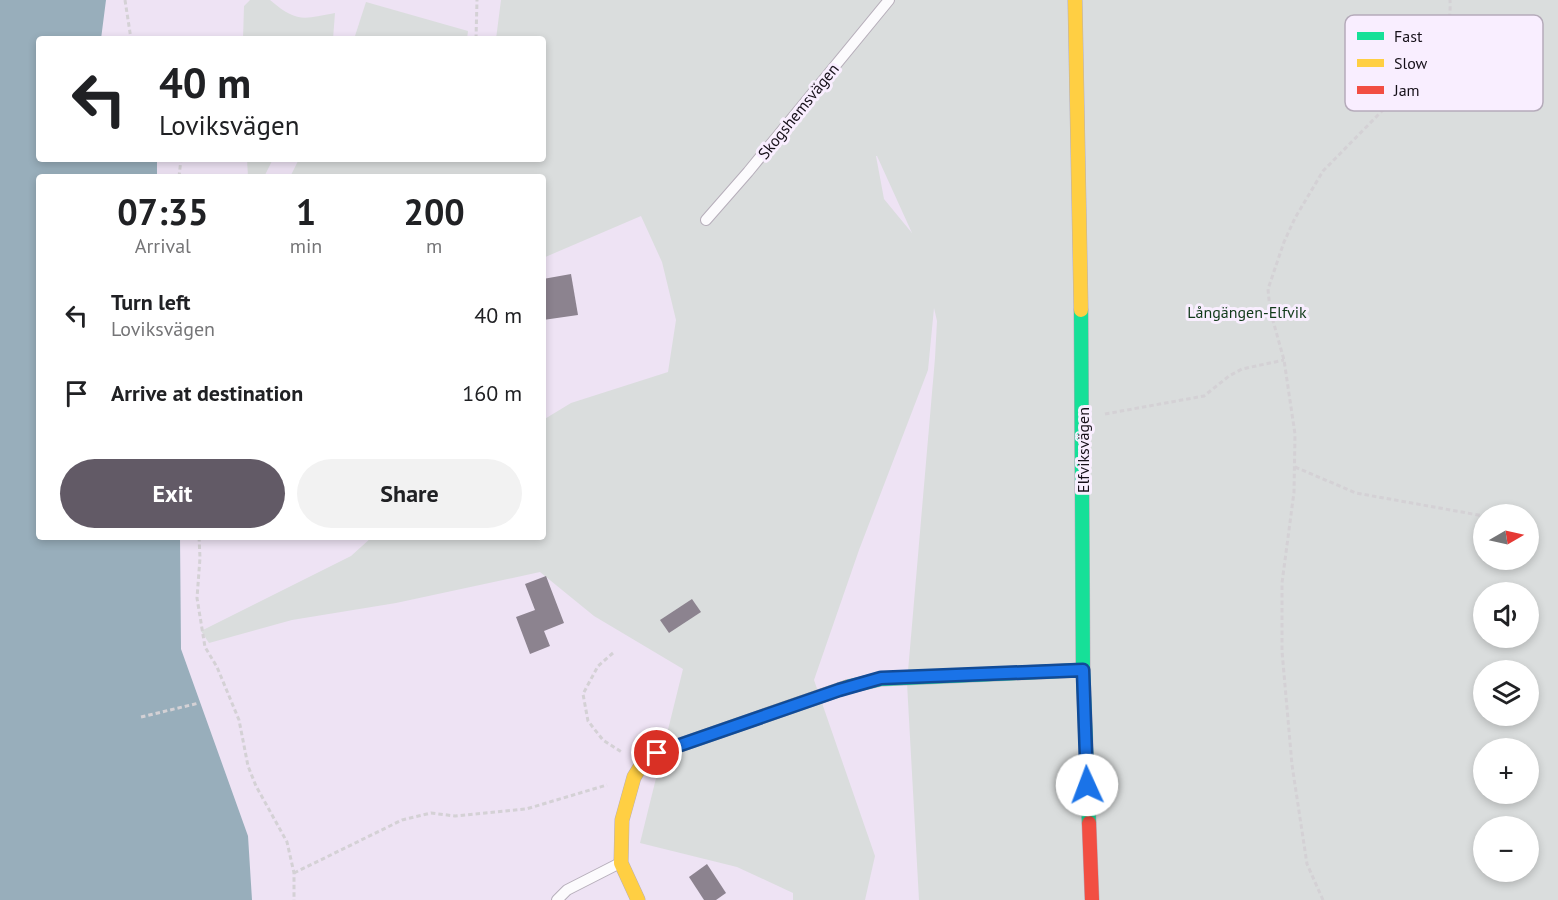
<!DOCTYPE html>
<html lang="en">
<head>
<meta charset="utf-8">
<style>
  body { margin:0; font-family:"PT Sans",sans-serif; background:#f2f2f2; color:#202124; height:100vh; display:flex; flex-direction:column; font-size:22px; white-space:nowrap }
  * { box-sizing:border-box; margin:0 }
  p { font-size:20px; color:#757577 }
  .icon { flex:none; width:33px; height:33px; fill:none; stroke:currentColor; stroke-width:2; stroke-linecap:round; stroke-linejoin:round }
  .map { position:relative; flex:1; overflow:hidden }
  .details { position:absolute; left:36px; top:174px; width:510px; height:366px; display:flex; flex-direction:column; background:#fff; border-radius:6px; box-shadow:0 3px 9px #0003 }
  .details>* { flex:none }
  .guide { position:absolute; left:36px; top:36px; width:510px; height:126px; border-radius:6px; box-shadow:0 3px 9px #0003; background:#fff; color:#202124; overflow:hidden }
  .needle { width:39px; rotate:81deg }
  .fabs { position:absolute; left:1473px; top:504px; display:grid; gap:12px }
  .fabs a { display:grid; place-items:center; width:66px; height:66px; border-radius:50%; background:#fff; box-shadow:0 3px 9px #0003; font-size:30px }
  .pin { position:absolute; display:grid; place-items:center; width:51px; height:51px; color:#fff; margin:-26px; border:3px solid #fff; border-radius:50%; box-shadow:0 2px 6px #0007 }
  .me { position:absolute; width:66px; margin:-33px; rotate:358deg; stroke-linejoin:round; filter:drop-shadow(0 0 4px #0008) }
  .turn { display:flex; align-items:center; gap:21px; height:126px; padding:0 24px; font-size:27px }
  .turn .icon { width:78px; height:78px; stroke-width:2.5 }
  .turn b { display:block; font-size:42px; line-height:51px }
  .eta { display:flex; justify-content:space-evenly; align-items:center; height:102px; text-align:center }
  .eta b { font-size:36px; font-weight:700; line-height:42px }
  .button { display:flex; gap:12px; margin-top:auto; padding:12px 24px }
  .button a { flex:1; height:69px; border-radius:36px; background:#625a66; color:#fff; font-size:24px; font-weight:700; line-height:69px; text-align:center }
  .button a+a { background:#f2f2f2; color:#202124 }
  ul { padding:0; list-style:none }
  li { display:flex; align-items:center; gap:18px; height:78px; padding:0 24px }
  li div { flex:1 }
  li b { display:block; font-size:22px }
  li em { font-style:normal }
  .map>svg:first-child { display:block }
  .green { fill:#dadddd; fill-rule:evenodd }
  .water { fill:#98aebb }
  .building { fill:#8c838f }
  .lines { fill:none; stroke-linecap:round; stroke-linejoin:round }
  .lane-casing { stroke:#b6aeba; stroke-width:12 }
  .fast-casing { stroke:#b6aeba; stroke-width:15 }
  .slow-casing { stroke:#b6aeba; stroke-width:15 }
  .jam-casing { stroke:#b6aeba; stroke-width:15 }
  .path { stroke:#d4d1d5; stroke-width:3; stroke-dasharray:4.5 3; stroke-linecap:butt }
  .lane { stroke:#fcfbfd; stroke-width:10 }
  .fast { stroke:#16e098; stroke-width:14 }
  .slow { stroke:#ffcf43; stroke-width:14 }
  .jam { stroke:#f24e42; stroke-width:14 }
  .route-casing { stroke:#114b97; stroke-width:15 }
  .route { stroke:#1a73e8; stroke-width:10 }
  .labels { text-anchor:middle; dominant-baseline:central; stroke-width:6; stroke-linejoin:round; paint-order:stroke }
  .street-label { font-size:16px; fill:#161019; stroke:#f9eeff }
  .park-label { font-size:16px; fill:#113a1a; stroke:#f9eeff }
  .key { fill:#f9eeff; stroke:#b5abba; stroke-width:1.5 }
  .key-label { font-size:16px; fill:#161019 }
</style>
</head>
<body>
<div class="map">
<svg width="1558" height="900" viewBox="0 0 1558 900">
  <rect width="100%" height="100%" fill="#eee3f4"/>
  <g class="green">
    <path d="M250 0H270C297 23 303 19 335 13L333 39H243L244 6Z"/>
    <path d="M501 0H1558V900H919L907 683 935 358 937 321 934 308 928 370 859 550 814 680 875 856 865 900H793V893L737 867 640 843 683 669 594 616 540 572 396 603 292 620 209 643 201 631 351 556 372 537H543V420L571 403 668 372 676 320 662 262 641 216 543 258V177H290L299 159H543V39H496ZM876 156H877L912 233 884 199ZM1484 514H1528V560H1484ZM1484 592H1528V638H1484ZM1484 670H1528V716H1484ZM1484 748H1528V794H1484ZM1484 826H1528V872H1484Z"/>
    <path d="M366 2 468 31 467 39H354Z"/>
    <path d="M247 159H273L264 177H248Z"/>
  </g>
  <path class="water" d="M0 0H106L101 39H39V159H157V177H39V537H180L181 649 248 836 252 900H0Z"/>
  <g class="building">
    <path d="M571 274 578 315 543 320V279Z"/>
    <path d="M546 576 564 623 544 631 550 646 530 654 516 617 535 610 525 584Z"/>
    <path d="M692 599 701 612 669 633 660 620Z"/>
    <path d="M707 864 726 893 716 900H704L689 877Z"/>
  </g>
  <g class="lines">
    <g class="lane-casing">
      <g id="lane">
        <path d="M706 220 748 172 889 0"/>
        <path d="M557 900 567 890 618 864"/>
      </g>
    </g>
    <g class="fast-casing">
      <g id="fast">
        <path d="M1081 310 1083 670 1089 823"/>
        <path d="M847 687 881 679 1083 670"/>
      </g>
    </g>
    <g class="slow-casing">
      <g id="slow">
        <path d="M1075 0 1081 310"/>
        <path d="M638 900 621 863 622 820 634 777 642 764 657 753 847 687"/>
      </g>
    </g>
    <g class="jam-casing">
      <path id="jam" d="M1089 823 1092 900"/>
    </g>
    <g class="path">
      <path d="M125 0 131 39"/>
      <path d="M476 39 477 0"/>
      <path d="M179 177 181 159"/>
      <path d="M1105 414 1204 396 1229 376 1242 369 1284 360"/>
      <path d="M1295 467 1356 493 1484 516"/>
      <path d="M199 537 200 558 197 598 205 647 217 667 239 720 248 766 256 786 287 842 294 873V900"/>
      <path d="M613 653 598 666 583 694 588 721 603 740 623 753"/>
      <path d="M141 717 199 703"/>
      <path d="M294 873 402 820 431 813 455 816 526 809 607 785"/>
      <path d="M1323 900 1307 864 1292 765 1282 651V583L1294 492 1295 434 1284 360 1270 310 1268 289 1284 242 1295 218 1323 171 1439 53C1447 35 1451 20 1450 0"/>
    </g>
    <use href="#lane" class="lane"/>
    <use href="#fast" class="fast"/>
    <use href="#slow" class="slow"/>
    <use href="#jam" class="jam"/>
  </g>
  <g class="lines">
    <g class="route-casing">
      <path id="route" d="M657 753 839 690 881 678 1083 670 1087 785"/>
    </g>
    <use href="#route" class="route"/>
  </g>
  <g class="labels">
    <g class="street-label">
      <text transform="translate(798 111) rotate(-51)">Skogshemsvägen</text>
      <text transform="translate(1083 450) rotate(-90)">Elfviksvägen</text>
    </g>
    <g class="park-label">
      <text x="1247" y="312">Långängen-Elfvik</text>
    </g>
  </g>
  <rect x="1345" y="15" width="198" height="96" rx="9" class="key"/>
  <rect x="1357" y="32" width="27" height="8" fill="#16e098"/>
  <rect x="1357" y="59" width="27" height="8" fill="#ffcf43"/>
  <rect x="1357" y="86" width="27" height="8" fill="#f24e42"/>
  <g class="key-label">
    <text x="1394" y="42">Fast</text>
    <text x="1394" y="69">Slow</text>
    <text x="1394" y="96">Jam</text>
  </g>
</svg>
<div class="fabs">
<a><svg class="needle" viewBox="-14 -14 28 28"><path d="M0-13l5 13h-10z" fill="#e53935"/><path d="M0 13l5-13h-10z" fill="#757577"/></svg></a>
<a><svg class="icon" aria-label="sound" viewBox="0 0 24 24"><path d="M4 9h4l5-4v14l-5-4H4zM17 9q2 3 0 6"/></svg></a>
<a><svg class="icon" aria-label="layers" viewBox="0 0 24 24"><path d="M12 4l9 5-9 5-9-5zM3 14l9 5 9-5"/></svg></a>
<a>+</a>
<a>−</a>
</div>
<div class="pin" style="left:657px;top:753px;background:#d93025"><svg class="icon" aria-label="arrive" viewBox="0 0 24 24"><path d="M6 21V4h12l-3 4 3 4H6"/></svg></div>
<svg class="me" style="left:1087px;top:785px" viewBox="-20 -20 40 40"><circle r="19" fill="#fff"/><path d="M0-13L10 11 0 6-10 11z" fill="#1a73e8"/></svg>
<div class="guide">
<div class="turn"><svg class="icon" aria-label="left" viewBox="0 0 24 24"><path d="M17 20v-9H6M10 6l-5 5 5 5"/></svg><div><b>40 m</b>Loviksvägen</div></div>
</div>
<section class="details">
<div class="eta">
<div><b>07:35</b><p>Arrival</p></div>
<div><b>1</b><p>min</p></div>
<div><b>200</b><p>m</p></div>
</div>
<ul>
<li><svg class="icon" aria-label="left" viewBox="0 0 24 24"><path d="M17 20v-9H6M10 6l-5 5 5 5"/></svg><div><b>Turn left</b><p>Loviksvägen</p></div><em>40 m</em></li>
<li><svg class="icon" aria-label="arrive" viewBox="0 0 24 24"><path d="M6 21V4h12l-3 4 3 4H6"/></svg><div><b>Arrive at destination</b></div><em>160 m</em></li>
</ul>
<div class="button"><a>Exit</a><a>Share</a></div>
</section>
</div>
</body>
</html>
